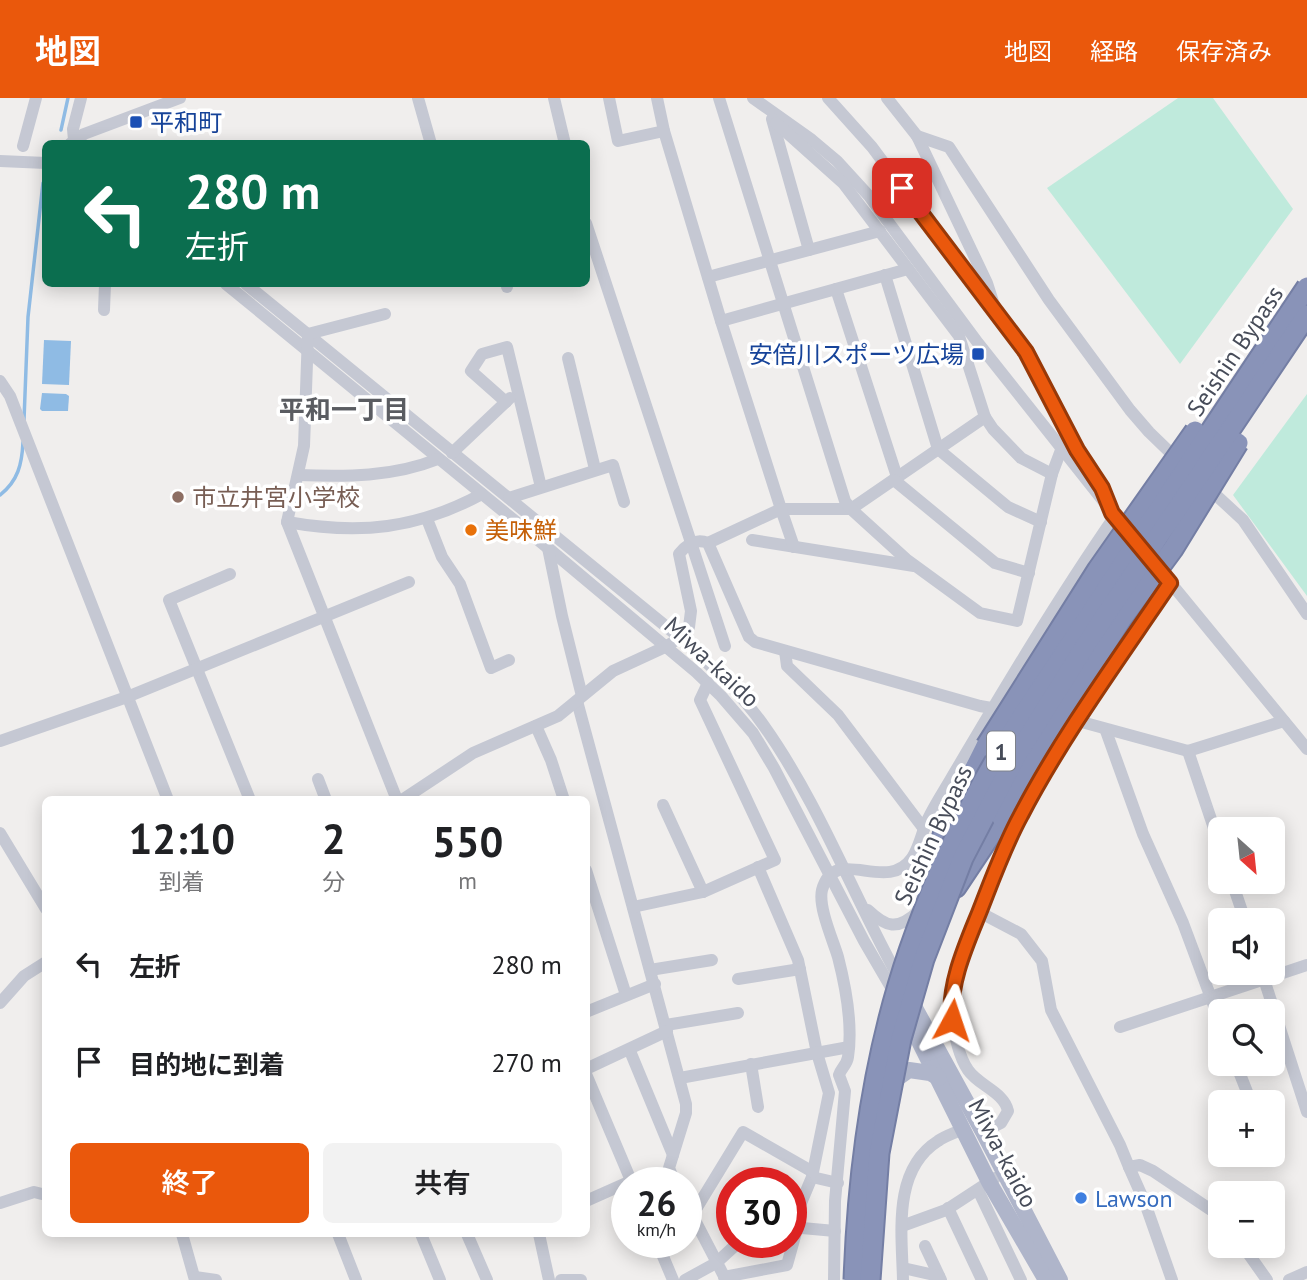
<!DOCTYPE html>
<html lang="ja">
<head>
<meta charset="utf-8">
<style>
  body { margin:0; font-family:"PT Sans","Noto Sans JP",sans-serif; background:#f2f2f2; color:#202124; height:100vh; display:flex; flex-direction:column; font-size:26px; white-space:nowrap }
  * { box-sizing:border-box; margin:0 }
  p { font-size:23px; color:#757577 }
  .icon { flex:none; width:38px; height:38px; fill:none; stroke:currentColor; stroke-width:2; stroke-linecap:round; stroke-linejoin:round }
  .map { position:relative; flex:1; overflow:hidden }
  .side { position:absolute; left:42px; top:698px; width:548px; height:441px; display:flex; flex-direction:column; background:#fff; border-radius:10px; box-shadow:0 4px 18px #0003 }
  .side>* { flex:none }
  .banner { position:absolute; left:42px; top:42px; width:548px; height:147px; border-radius:10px; box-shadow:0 4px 18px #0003; background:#0b6e4f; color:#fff; overflow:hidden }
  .needle { width:46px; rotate:153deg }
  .fabs { position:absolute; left:1208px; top:719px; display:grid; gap:14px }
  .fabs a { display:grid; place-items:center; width:77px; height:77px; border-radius:10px; background:#fff; box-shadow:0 4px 18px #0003; font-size:35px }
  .speed { position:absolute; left:611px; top:1069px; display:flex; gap:14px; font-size:35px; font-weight:700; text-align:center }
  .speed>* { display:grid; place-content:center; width:91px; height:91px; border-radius:50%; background:#fff; box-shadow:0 4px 18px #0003; line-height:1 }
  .speed small { font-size:18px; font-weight:400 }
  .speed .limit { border:10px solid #d22; background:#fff; color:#111 }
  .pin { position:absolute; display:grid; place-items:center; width:60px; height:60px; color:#fff; margin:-30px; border-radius:14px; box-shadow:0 4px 10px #0006 }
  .me { position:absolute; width:77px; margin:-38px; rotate:5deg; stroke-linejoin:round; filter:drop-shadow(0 0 5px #0008) }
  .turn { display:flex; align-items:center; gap:24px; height:147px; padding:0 28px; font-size:32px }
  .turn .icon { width:91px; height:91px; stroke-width:2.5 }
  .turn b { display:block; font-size:49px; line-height:60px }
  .eta { display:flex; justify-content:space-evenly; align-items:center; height:119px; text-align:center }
  .eta b { font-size:42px; font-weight:600; line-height:49px }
  .cta { display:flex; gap:14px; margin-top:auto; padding:14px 28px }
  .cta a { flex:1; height:80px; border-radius:10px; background:#ea580c; color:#fff; font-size:28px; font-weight:600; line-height:80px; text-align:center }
  .cta a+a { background:#f2f2f2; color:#202124 }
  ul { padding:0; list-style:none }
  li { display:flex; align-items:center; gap:21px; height:98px; padding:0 28px }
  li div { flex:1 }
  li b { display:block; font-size:26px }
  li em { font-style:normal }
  header { display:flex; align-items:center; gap:42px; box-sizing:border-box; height:98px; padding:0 35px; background:#ea580c; color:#fff }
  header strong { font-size:33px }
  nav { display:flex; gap:38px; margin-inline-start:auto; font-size:24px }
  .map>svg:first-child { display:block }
  .green { fill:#bfeadc }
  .water { fill:#8fbbe4 }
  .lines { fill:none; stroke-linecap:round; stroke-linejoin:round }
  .stream { stroke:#8fbbe4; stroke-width:3.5 }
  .highway-casing { stroke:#747ea4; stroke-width:23 }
  .minor { stroke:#c5c8d3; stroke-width:12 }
  .major { stroke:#afb5ca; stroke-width:16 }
  .highway { stroke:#8993b8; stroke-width:19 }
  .highway-bridge-casing { stroke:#747ea4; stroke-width:23; stroke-linecap:butt }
  .highway-bridge { stroke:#8993b8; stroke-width:19 }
  .route-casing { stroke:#983908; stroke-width:18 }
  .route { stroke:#ea580c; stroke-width:12 }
  .transit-dot { fill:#1a4fb4; stroke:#fff; stroke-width:2.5 }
  .education-dot { fill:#8d6e63; stroke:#fff; stroke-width:2.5 }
  .food-dot { fill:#e8710a; stroke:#fff; stroke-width:2.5 }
  .shop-dot { fill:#3f7fe0; stroke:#fff; stroke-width:2.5 }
  .labels { text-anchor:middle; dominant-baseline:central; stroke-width:7; stroke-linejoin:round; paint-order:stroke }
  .shield { fill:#fff; stroke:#7e828b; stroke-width:2 }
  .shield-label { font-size:23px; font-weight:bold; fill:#474c59 }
  .transit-label { font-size:24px; fill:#164399; stroke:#fff; text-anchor:start }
  .street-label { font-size:24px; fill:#474c59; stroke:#fff }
  .education-label { font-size:24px; fill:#785e54; stroke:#fff; text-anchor:start }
  .food-label { font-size:24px; fill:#c56008; stroke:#fff; text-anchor:start }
  .shop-label { font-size:24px; fill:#366cbe; stroke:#fff; text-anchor:start }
  .neighbourhood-label { font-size:26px; font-weight:bold; fill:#5a5c61; stroke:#fff }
</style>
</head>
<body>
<header>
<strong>地図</strong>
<nav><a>地図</a><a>経路</a><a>保存済み</a></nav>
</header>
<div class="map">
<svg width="1307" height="1182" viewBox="0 0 1307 1182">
  <rect width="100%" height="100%" fill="#f0eeed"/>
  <g class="green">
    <path d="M1178 0H1213L1293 111 1180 266 1047 90Z"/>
    <path d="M1307 296V498L1233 397Z"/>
  </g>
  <g class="water">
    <path d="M44 242 71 243 69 287 42 286Z"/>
    <path d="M42 295 66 296 69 298 68 313H42L40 311Z"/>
  </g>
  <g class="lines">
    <g class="stream">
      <path d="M61 32 68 0"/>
      <path d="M24 322 28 219 43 85"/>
      <path d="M0 397C18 383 22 366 23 344"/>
    </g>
    <g class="highway-casing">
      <g id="highway">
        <path d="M934 769 945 730 986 648"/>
        <path d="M956 789 1002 720"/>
      </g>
    </g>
    <g class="minor">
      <path d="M418 0 431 46"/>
      <path d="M554 0 565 46"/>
      <path d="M609 0 618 43 664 33"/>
      <path d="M657 0 664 33 721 223 781 411H851L985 319"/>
      <path d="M719 0 845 403 851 411 906 461 980 515 1017 523 1052 376 1061 352"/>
      <path d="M753 0 812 42 837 63 869 98 978 245 1120 424"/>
      <path d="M828 0 872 49 1025 255 1077 352 1104 395"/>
      <path d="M887 0 917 38 987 185 994 207"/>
      <path d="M772 21 809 152"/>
      <path d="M776 25 843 85 959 238 985 319 993 331 1021 360 1052 376"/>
      <path d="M917 38 949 49 1049 202 1130 312 1149 334 1181 365"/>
      <path d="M74 42 73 31 81 0"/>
      <path d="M70 46 84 36 180 0"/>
      <path d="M23 48 36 0"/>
      <path d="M0 63 46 65"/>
      <path d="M586 125 725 548"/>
      <path d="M885 177 938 351 1008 409 1041 424"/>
      <path d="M708 179 880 133"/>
      <path d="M226 186 548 450 696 574 721 598 753 635 774 670 864 843 896 898"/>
      <path d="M246 186 679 539C710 567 741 595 764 628 820 707 854 800 901 884"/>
      <path d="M507 186V189"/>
      <path d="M836 191 897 379"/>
      <path d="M104 212 105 186"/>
      <path d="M385 216 308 236 304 348 287 424 397 702"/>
      <path d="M721 223 908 171"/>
      <path d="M568 260 595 371"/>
      <path d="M0 283 10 298 168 702"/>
      <path d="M506 304 471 273 482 256 507 249 541 389"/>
      <path d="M452 355 510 300"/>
      <path d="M298 377C346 379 393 379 438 361"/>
      <path d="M894 382 995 465 1029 475"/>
      <path d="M1205 387 1243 422 1307 516"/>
      <path d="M509 400 613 367 624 404"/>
      <path d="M427 421 442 459 460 486 491 570 509 562"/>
      <path d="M287 424C360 437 417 431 482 396"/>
      <path d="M752 442 914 468"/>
      <path d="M708 445 781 411 794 449"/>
      <path d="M548 450 562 518 582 598"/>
      <path d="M1156 467 1307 651"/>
      <path d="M230 476 169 502 250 702"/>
      <path d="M785 553 787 568 838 617 924 731"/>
      <path d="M577 603 686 1006V1015L669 1070 675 1085"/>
      <path d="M1053 620 1078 623 1188 653 1284 623"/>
      <path d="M536 628 551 662 564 702"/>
      <path d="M1106 633 1143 736 1183 825 1220 924"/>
      <path d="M0 643 127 599 409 484"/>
      <path d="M1188 653 1220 748"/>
      <path d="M318 681 326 702"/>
      <path d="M402 702 473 655 558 618 613 573 665 549 683 538 689 529 691 513 679 456C687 446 696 440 708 445L749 539 755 544 980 608 1014 614"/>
      <path d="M663 707 703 794"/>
      <path d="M0 735 46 811"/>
      <path d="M758 769 798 862 817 955 829 995 812 1079 791 1129"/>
      <path d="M586 772 626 897"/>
      <path d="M1232 784 1245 822"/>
      <path d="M633 809 703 794 775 762 700 602 708 585"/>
      <path d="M868 812C886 829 897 833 918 814"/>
      <path d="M979 814 1021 836 1042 863 1051 912 1120 1047 1129 1069 1140 1067 1153 1073 1220 1118"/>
      <path d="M650 872 712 862"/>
      <path d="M1262 875 1307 1014"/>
      <path d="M738 881 800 871"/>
      <path d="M0 905 24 878 46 864"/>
      <path d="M586 914 655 886"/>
      <path d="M666 927 738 915"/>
      <path d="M1120 929 1307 867"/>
      <path d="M630 953 673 1057"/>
      <path d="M751 966 758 1009"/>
      <path d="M1236 966 1251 1004"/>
      <path d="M586 971 667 933"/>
      <path d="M586 976 632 1085"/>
      <path d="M680 980 849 949"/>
      <path d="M983 1034 1001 1025 1008 1013C1004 994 979 988 968 972 959 959 955 938 952 922 948 899 958 876 965 855 1006 717 1092 603 1170 485"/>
      <path d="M1129 1069 1145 1105 1172 1182"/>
      <path d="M812 1079 838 1085"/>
      <path d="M978 1092 1021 1182"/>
      <path d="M586 1103 631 1083"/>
      <path d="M0 1105 34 1094 46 1097"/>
      <path d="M686 1105 726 1182"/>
      <path d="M948 1110 982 1182"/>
      <path d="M693 1116 743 1034 813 1074"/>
      <path d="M902 1128 946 1112 995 1080"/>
      <path d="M791 1129 835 1133"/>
      <path d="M182 1136 195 1182"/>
      <path d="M338 1136 356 1182"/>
      <path d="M421 1136 440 1182"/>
      <path d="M467 1136 487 1182"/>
      <path d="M539 1136 549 1182"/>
      <path d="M657 1144 673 1182"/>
      <path d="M925 1148 941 1182"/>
      <path d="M1243 1148 1267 1182"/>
      <path d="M903 1170 939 1178"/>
      <path d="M195 1179 216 1182"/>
      <path d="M724 1179 787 1167 797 1131"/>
      <path d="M561 1182H581"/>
      <path d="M685 1182 716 1165 739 1144"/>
      <path d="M834 1182 835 1103 845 993 839 977C841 970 847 967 848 959 853 927 846 890 838 859 833 842 818 809 822 792 835 745 886 797 912 760 920 748 922 733 928 721 935 706 944 693 952 679 1004 591 1057 502 1115 418"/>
      <path d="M903 1182C902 1136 892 1072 938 1043 945 1038 955 1035 963 1031"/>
      <path d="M1289 1182 1307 1174"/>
    </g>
    <g class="major">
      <path d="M909 899 983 1034 1060 1182"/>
      <path d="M905 915 989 1084 1046 1182"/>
      <path d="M888 987 909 972 930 975 939 980"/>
    </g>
    <use href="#highway" class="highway"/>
    <g class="highway-bridge-casing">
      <g id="highway-bridge">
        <path d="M986 648 1098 471 1195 333"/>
        <path d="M1002 720 1032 662 1123 519 1173 451 1238 345"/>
        <path d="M854 1182C858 1072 873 958 909 853 929 795 954 738 983 684 1015 626 1054 571 1091 515 1162 405 1234 298 1307 189"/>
        <path d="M870 1182 879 1055 901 941 924 861 963 760 1015 660 1087 545 1307 217"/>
      </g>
    </g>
    <use href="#highway-bridge" class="highway-bridge"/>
  </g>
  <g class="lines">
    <g class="route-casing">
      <path id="route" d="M902 90 1026 254 1077 352 1102 390 1112 415 1170 485C1120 559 1062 638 1021 717 1004 748 992 782 979 815 966 847 948 887 952 922"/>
    </g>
    <use href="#route" class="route"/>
  </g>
  <g class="transit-dot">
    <rect x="129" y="17" width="14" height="14" rx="3.5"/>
    <rect x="971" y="249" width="14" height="14" rx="3.5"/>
  </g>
  <circle class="education-dot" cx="178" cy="399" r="7"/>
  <circle class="food-dot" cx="471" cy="432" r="7"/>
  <circle class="shop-dot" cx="1081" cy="1100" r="7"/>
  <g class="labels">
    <rect class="shield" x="987" y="633.5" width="28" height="39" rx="5"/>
    <g class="shield-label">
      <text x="1001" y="653">1</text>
    </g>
    <g class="transit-label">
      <text x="150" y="24">平和町</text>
      <text x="964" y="256" text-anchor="end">安倍川スポーツ広場</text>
    </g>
    <g class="street-label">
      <text transform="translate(1235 253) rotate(-56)">Seishin Bypass</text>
      <text transform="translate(712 564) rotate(43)">Miwa-kaido</text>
      <text transform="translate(933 737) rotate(-65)">Seishin Bypass</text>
      <text transform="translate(1003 1055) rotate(62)">Miwa-kaido</text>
    </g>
    <g class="education-label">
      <text x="192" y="399">市立井宮小学校</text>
    </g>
    <g class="food-label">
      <text x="485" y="432">美味鮮</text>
    </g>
    <g class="shop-label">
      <text x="1095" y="1100">Lawson</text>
    </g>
    <g class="neighbourhood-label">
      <text x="344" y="311">平和一丁目</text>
    </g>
  </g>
</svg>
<div class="fabs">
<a><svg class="needle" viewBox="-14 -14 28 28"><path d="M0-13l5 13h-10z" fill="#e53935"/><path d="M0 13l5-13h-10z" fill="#757577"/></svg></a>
<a><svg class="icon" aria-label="sound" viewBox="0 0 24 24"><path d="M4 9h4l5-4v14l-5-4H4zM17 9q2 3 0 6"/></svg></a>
<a><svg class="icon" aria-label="search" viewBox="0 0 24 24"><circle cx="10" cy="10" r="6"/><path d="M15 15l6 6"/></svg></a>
<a>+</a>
<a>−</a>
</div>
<div class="speed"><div>26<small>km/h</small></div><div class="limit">30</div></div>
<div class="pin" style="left:902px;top:90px;background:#d93025"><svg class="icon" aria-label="arrive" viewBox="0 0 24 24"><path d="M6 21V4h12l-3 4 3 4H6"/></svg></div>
<svg class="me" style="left:952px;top:922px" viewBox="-20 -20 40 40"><path d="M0-17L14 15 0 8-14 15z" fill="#ea580c" stroke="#fff" stroke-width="4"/></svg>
<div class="banner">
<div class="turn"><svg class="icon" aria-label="left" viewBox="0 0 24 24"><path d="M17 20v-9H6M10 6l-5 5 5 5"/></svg><div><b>280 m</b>左折</div></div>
</div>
<section class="side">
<div class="eta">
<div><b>12:10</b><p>到着</p></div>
<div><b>2</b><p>分</p></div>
<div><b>550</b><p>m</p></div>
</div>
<ul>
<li><svg class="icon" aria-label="left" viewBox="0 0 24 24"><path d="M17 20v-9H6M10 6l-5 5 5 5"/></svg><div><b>左折</b></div><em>280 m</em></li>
<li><svg class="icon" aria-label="arrive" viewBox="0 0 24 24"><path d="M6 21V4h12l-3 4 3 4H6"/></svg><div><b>目的地に到着</b></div><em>270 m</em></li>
</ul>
<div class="cta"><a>終了</a><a>共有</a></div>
</section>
</div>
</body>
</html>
